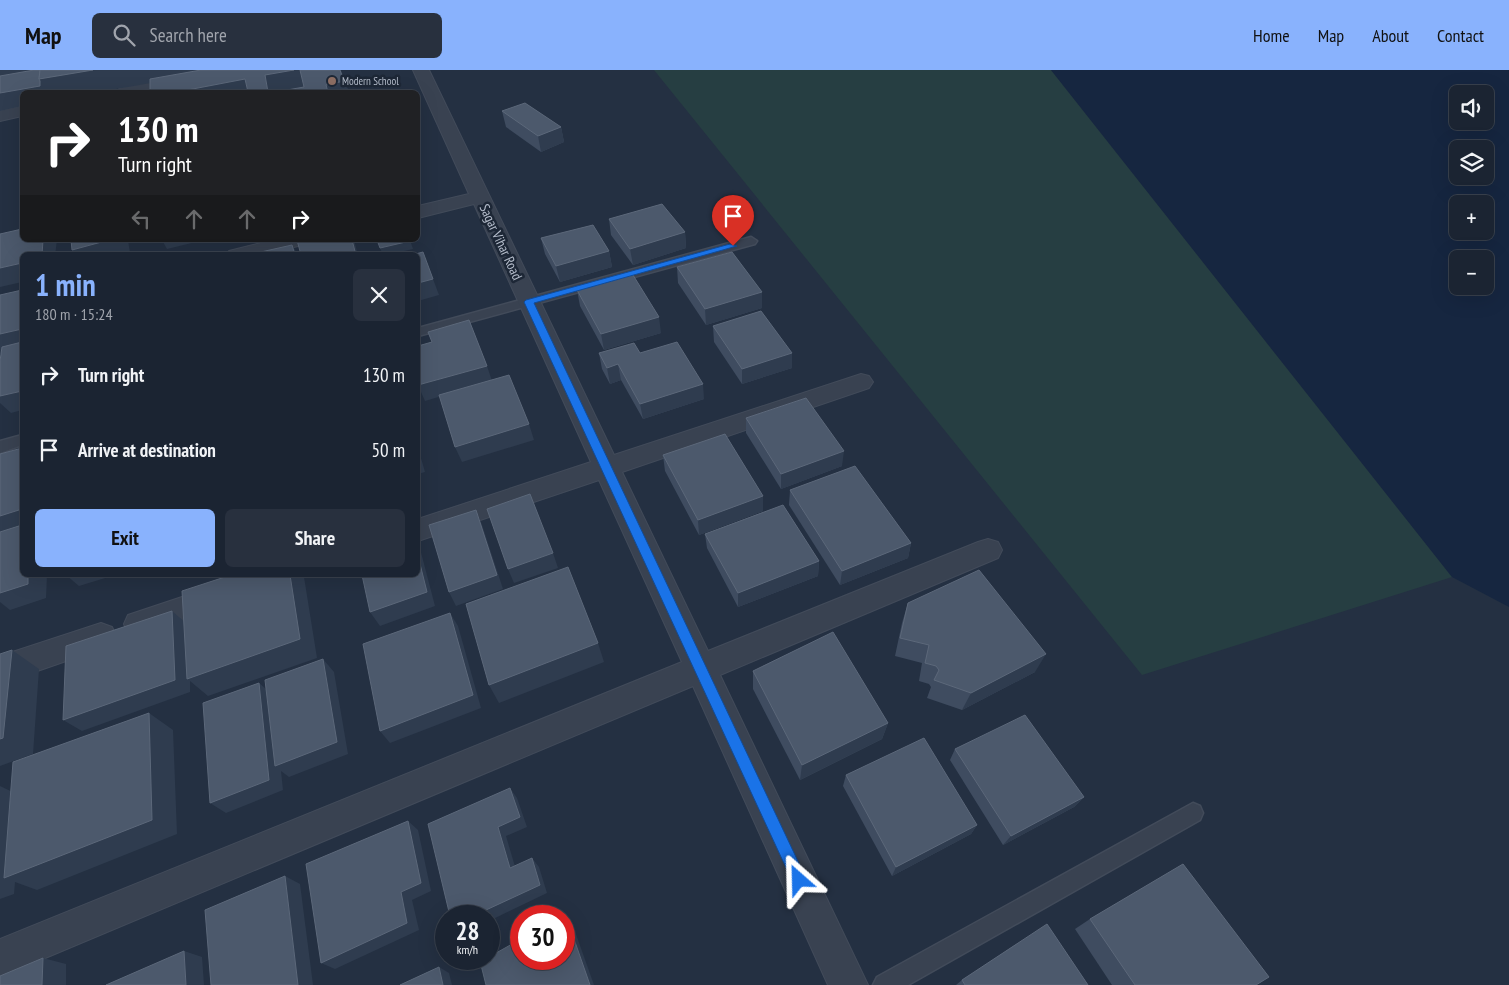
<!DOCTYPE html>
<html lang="en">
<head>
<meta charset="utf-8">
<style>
  body { margin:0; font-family:"PT Sans Narrow",sans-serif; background:#28303e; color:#f1f3f6; height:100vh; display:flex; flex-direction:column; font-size:19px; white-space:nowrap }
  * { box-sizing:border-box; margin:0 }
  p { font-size:16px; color:#a0a4ac }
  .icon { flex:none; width:28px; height:28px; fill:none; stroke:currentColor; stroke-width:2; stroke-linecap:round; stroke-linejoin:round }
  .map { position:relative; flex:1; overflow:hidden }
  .details { position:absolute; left:20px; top:182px; width:400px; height:325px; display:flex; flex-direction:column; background:#1b2432; border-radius:8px; box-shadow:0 5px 20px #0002,0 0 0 1px #39414d }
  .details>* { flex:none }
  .guide { position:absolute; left:20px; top:20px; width:400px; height:152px; border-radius:8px; box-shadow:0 5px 20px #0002,0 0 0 1px #39414d; background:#202124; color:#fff; overflow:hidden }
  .fabs { position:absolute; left:1449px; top:15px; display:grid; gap:10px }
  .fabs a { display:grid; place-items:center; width:45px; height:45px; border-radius:8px; background:#1b2432; box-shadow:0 5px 20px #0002,0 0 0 1px #39414d; font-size:25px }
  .speed { position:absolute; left:435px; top:835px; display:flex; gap:10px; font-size:25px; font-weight:700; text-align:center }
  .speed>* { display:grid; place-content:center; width:65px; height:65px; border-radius:50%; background:#1b2432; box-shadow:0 5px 20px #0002,0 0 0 1px #39414d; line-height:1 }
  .speed small { font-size:12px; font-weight:400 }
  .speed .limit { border:8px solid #d22; background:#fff; color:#111 }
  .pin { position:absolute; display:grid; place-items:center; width:42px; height:42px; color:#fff; margin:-51px -21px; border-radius:50% 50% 50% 0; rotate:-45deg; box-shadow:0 0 5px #0007 }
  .pin .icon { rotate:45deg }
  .me { position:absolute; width:55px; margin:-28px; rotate:335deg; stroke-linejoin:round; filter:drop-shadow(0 0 4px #0008) }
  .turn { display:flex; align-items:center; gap:18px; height:105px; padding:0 15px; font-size:22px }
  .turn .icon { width:65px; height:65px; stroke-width:2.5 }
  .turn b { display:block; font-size:35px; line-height:42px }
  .lanes { display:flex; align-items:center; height:48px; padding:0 15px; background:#0003; justify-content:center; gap:25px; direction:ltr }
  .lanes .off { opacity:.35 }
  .round { display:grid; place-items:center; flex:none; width:52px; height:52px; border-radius:8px; background:#28303e }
  .head { display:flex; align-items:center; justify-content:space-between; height:85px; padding:0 15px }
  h1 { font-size:30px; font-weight:600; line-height:38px; color:#89b2fd }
  .button { display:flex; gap:10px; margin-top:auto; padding:10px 15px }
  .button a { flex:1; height:58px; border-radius:8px; background:#89b2fd; color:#111; font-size:20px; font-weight:600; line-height:58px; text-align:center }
  .button a+a { background:#28303e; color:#f1f3f6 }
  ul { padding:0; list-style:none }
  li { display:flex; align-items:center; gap:15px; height:75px; padding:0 15px }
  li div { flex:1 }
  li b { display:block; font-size:19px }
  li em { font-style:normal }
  header { display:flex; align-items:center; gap:30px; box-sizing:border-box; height:70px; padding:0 25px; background:#89b2fd; color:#111 }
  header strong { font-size:24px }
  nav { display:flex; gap:28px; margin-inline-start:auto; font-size:18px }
  .search { width:350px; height:45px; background:#28303e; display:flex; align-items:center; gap:12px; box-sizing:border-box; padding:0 18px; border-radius:8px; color:#a0a4ac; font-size:19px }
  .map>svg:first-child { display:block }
  .green { fill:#263e42 }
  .water { fill:#162640; fill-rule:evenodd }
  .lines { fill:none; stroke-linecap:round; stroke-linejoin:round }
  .service-casing { stroke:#424b5a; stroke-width:3 }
  .minor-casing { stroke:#424b5a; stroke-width:2 }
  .service { fill:#394251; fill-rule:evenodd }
  .minor { fill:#394251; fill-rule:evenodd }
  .wall { fill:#3f4c60 }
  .shaded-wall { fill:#2f3c4f }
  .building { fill:#4c596c; stroke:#5c687a }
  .route { fill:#1a73e8; stroke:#114b97 }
  .education-dot { fill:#8d6e63; stroke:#1d2736; stroke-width:2 }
  .labels { text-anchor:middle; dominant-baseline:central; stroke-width:5; stroke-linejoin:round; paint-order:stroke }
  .far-poi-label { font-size:11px; fill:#b5bdcb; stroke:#1d2736; text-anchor:start }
  .street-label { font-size:14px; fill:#b5bdcb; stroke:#1d2736 }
</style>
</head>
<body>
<header>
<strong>Map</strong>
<div class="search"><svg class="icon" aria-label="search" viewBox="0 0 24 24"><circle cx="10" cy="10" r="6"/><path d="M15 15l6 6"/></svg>Search here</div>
<nav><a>Home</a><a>Map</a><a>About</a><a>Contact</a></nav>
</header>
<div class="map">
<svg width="1509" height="915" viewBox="0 0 1509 915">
  <rect width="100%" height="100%" fill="#243042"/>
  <path class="green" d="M654 0H1051L1452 507 1142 605Z"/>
  <path class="water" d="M1051 0H1509V537L1452 507ZM1458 24H1485V51H1458ZM1458 79H1485V106H1458ZM1458 134H1485V161H1458ZM1458 189H1485V216H1458Z"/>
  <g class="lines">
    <g class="service-casing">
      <g id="service">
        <path d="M751 167 757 171 755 174 418 266V258Z"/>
        <path d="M22 365V375L0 383V371Z"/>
        <path d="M1193 733 1200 736 1203 743 1200 750 908 915H873L877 907Z"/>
      </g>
    </g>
    <g class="minor-casing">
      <g id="minor">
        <path d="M221 0H256L254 3 248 5 150 22H117L119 19 125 17Z"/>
        <path d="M413 0H429L614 385 861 304 869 306 873 312 869 318 622 402 708 581 978 472 988 469 998 472 1002 480 998 488 720 605 868 915H828L693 616 0 907V869L682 592 599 410 418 471V449L591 392 474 134 418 148V136L469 124Z"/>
        <path d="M22 36V46L0 51V41Z"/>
        <path d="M273 170H309L306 174 262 185H226L229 181Z"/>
        <path d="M248 505H298L294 513 139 567 128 563 124 554 128 545Z"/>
        <path d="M101 553 112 557 116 566 112 575 0 614V586Z"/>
      </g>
    </g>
    <use href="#service" class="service"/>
    <use href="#minor" class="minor"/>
  </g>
  <g class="wall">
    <path d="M502 41 561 57 564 72 541 82 506 57Z"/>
    <path d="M609 149 685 162 686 178 633 195 611 165Z"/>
    <path d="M541 168 609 181 612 197 560 212 545 184Z"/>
    <path d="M677 197 762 238 706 255 678 213Z"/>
    <path d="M577 220 661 263 604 280 580 236Z"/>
    <path d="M713 256 792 298 742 314 714 272Z"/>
    <path d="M599 283H640L704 329 643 349 621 310 610 314 602 299Z"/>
    <path d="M746 348 842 396 781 419 746 363Z"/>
    <path d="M663 385 763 441 699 465 665 401Z"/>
    <path d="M790 420 911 473 908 488 840 515 789 435Z"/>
    <path d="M705 464 819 491 818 506 738 537 707 478Z"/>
    <path d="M908 533 1035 602 962 640 927 628 931 617 929 614 919 611 922 593 895 586 902 553Z"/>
    <path d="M753 601 888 653 882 669 800 710 753 619Z"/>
    <path d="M955 679 1084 727 1074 737 1003 775 950 690Z"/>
    <path d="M846 705 977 755 971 764 892 806 843 716Z"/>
    <path d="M1090 849 1256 915H1112L1075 859Z"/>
    <path d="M962 910 1088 915H956Z"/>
  </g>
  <g class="shaded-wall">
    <path d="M0 0H226L99 22H22V36L0 41Z"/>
    <path d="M294 0H300L309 22H268L265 5Z"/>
    <path d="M323 0H341L349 22H328Z"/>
    <path d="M245 9 252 22H177Z"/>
    <path d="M561 57 564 72 541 82 538 66Z"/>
    <path d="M685 162 686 178 633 195 630 179Z"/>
    <path d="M43 170H57L55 185H42Z"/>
    <path d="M109 170H128L130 183 124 185H76L72 180Z"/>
    <path d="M162 170H204L167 179Z"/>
    <path d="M352 170H354L358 185H355Z"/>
    <path d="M410 170 413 179 387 185H383L380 178Z"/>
    <path d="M292 175 298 185H295Z"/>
    <path d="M609 181 612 197 560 212 556 196Z"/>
    <path d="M22 193V212L0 217V198Z"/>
    <path d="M433 209 439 225 418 231V213Z"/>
    <path d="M762 222V238L706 255 705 239Z"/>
    <path d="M659 247 661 263 604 280 601 264Z"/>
    <path d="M22 259V278L0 284V264Z"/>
    <path d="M792 283V298L742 314V299Z"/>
    <path d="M618 294 621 310 610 314 607 298Z"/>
    <path d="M487 296 492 311 425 331 418 315Z"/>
    <path d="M703 314 704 329 643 349 640 334Z"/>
    <path d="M22 321V340L11 343 0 333V326Z"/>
    <path d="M529 354 534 370 462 392 455 377Z"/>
    <path d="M418 378 425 402 418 404Z"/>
    <path d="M844 381 842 396 781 419V404Z"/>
    <path d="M763 426V441L699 465 698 450Z"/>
    <path d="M22 439V459L0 466V446Z"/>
    <path d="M476 440 482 455 503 519 456 536 449 522Z"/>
    <path d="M418 471 435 536 380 556 370 542 418 486Z"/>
    <path d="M911 473 908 488 840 515 842 501Z"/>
    <path d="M553 483 558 498 514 513 508 499Z"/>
    <path d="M819 491 818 506 738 537V523Z"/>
    <path d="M28 505H47L46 528 10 540 0 532V523Z"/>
    <path d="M66 505H115L79 516Z"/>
    <path d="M290 505H302L304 507 317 588 208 626 190 611V622L82 661 63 650 172 541 187 554Z"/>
    <path d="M450 543 458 556 481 638 390 673 380 661Z"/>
    <path d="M598 573 604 592 499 633 489 615Z"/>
    <path d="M12 580 39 599 33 684 0 696V669Z"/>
    <path d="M1046 584 1035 602 962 640 971 623Z"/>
    <path d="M323 589 334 602 348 684 289 707 281 701 283 720 226 743 210 733 259 613 273 625Z"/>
    <path d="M149 643 173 660 177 764 37 820 15 812 14 824 0 829V716L21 726Z"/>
    <path d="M888 653 882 669 800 710 802 695Z"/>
    <path d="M510 718 517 728 527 757 506 766 518 807 510 798 498 757Z"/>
    <path d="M1084 727 1074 737 1003 775 1011 766Z"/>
    <path d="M408 751 418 760 431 821 412 830 419 860 335 899 321 893 401 822Z"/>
    <path d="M977 755 971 764 892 806 896 797Z"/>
    <path d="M532 788 539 797 547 823 489 851V846H473Z"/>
    <path d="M285 806 300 814 313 915H298Z"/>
    <path d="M566 846 572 853 594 915H590Z"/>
    <path d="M184 881 202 887 204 915H186Z"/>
    <path d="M43 888 66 894V915H42Z"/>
    <path d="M439 897 449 903 452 915H443Z"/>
  </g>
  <g class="building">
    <path d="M34 0H40L39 9 40 11V16L0 23V6Z"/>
    <path d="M40 0H93L39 9Z"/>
    <path d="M201 0H294L265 5 268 22H248L245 9 177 22H150V9Z"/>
    <path d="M300 0H340L344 11 326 15 328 22H276L304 17Z"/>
    <path d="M525 33 561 57 538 66 502 41Z"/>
    <path d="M662 134 685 162 630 179 609 149Z"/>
    <path d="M593 155 609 181 556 196 541 168Z"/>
    <path d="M22 159V170H43L42 185H22V193L0 198V164Z"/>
    <path d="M71 170H109L72 180Z"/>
    <path d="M297 170H352L356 185H301Z"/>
    <path d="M377 170H410V171L380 178Z"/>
    <path d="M292 175 295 185H252V184Z"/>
    <path d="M423 182 433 209 418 213V185H412Z"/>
    <path d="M732 182 762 222 705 239 677 197Z"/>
    <path d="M633 205 659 247 601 264 577 220Z"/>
    <path d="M22 220V259L0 264V225Z"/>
    <path d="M761 241 792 283 742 299 713 256Z"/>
    <path d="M469 250 487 296 418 315V276L432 272 428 262Z"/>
    <path d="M22 272V321L0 326V291L2 277Z"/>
    <path d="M677 272 703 314 640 334 618 294 607 298 599 283 634 273 640 283Z"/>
    <path d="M509 305 529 354 455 377 439 325Z"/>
    <path d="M806 328 844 381 781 404 746 348Z"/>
    <path d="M725 364 763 426 698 450 663 385Z"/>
    <path d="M22 378V439L0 446V384Z"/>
    <path d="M855 396 911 473 842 501 790 420Z"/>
    <path d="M530 424 553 483 508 499 487 439Z"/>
    <path d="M783 435 819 491 738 523 705 464Z"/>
    <path d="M476 440 497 505 449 522 429 455Z"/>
    <path d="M22 455V505H28V514L0 523V462Z"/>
    <path d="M418 486 427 522 370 542 362 505H418Z"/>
    <path d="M568 497 598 573 489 615 466 534Z"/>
    <path d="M979 500 1046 584 971 623 934 610 939 600 936 596 925 593 929 575 900 568 908 533Z"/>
    <path d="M231 505H290L300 569 187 609 182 521Z"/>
    <path d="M172 541 175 610 63 650 66 576Z"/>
    <path d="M450 543 473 625 380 661 363 574Z"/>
    <path d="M833 562 888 653 802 695 753 601Z"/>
    <path d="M12 580 3 668 0 669V584Z"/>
    <path d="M323 589 337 672 275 696 265 610Z"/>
    <path d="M259 613 269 710 210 733 203 633Z"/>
    <path d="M149 643 152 750 4 808 13 692Z"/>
    <path d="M1025 645 1084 727 1011 766 955 679Z"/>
    <path d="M924 668 977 755 896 797 846 705Z"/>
    <path d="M510 718 520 747 498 757 510 798 532 788 540 815 473 846H450L428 754Z"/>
    <path d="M408 751 421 813 401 822 407 853 321 893 306 794Z"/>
    <path d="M1183 794 1269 907 1256 915H1135L1090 849Z"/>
    <path d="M285 806 298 915H211L205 840Z"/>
    <path d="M566 846 590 915H486L480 891 485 889H489V887L521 869V889H564V847Z"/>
    <path d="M1047 854 1088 915H965L962 910Z"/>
    <path d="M184 881 186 915H106Z"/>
    <path d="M43 888 42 915H0V906Z"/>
    <path d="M439 897 443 915H400Z"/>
  </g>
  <path class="route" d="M730 174 737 176 534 233 804 804 806 810 804 815 799 817 794 815 524 232 526 230Z"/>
  <circle class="education-dot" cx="332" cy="11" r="5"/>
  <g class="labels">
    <g class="far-poi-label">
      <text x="342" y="11">Modern School</text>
    </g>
    <g class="street-label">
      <text transform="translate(501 172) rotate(65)">Sagar Vihar Road</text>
    </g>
  </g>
</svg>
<div class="fabs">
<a><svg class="icon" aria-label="sound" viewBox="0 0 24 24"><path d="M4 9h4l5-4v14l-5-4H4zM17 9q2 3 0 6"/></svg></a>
<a><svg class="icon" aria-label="layers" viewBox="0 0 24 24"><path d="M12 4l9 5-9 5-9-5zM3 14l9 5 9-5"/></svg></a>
<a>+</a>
<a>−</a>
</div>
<div class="speed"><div>28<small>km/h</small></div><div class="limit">30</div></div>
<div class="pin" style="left:733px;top:176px;background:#d93025"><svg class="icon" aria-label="arrive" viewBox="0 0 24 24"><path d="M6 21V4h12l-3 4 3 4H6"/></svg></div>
<svg class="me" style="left:799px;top:810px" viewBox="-20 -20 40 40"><path d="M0-17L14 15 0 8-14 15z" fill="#1a73e8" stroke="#fff" stroke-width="4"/></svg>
<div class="guide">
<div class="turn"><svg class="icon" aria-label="right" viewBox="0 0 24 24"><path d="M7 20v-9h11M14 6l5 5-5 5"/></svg><div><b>130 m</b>Turn right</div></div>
<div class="lanes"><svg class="icon off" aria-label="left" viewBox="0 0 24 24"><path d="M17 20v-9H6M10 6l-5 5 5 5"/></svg><svg class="icon off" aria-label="ahead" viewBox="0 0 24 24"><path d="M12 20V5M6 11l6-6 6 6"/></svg><svg class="icon off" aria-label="ahead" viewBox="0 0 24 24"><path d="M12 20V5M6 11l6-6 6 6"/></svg><svg class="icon" aria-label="right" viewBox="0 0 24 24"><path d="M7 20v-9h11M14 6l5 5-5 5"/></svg></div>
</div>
<section class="details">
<div class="head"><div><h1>1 min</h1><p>180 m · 15:24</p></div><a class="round"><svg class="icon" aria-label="close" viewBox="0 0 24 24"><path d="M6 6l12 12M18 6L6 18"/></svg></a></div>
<ul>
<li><svg class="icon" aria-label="right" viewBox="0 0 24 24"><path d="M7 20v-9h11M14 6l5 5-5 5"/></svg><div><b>Turn right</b></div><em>130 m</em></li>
<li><svg class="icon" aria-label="arrive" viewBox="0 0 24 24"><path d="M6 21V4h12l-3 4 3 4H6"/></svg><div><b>Arrive at destination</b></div><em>50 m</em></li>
</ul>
<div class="button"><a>Exit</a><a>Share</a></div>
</section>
</div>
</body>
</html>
